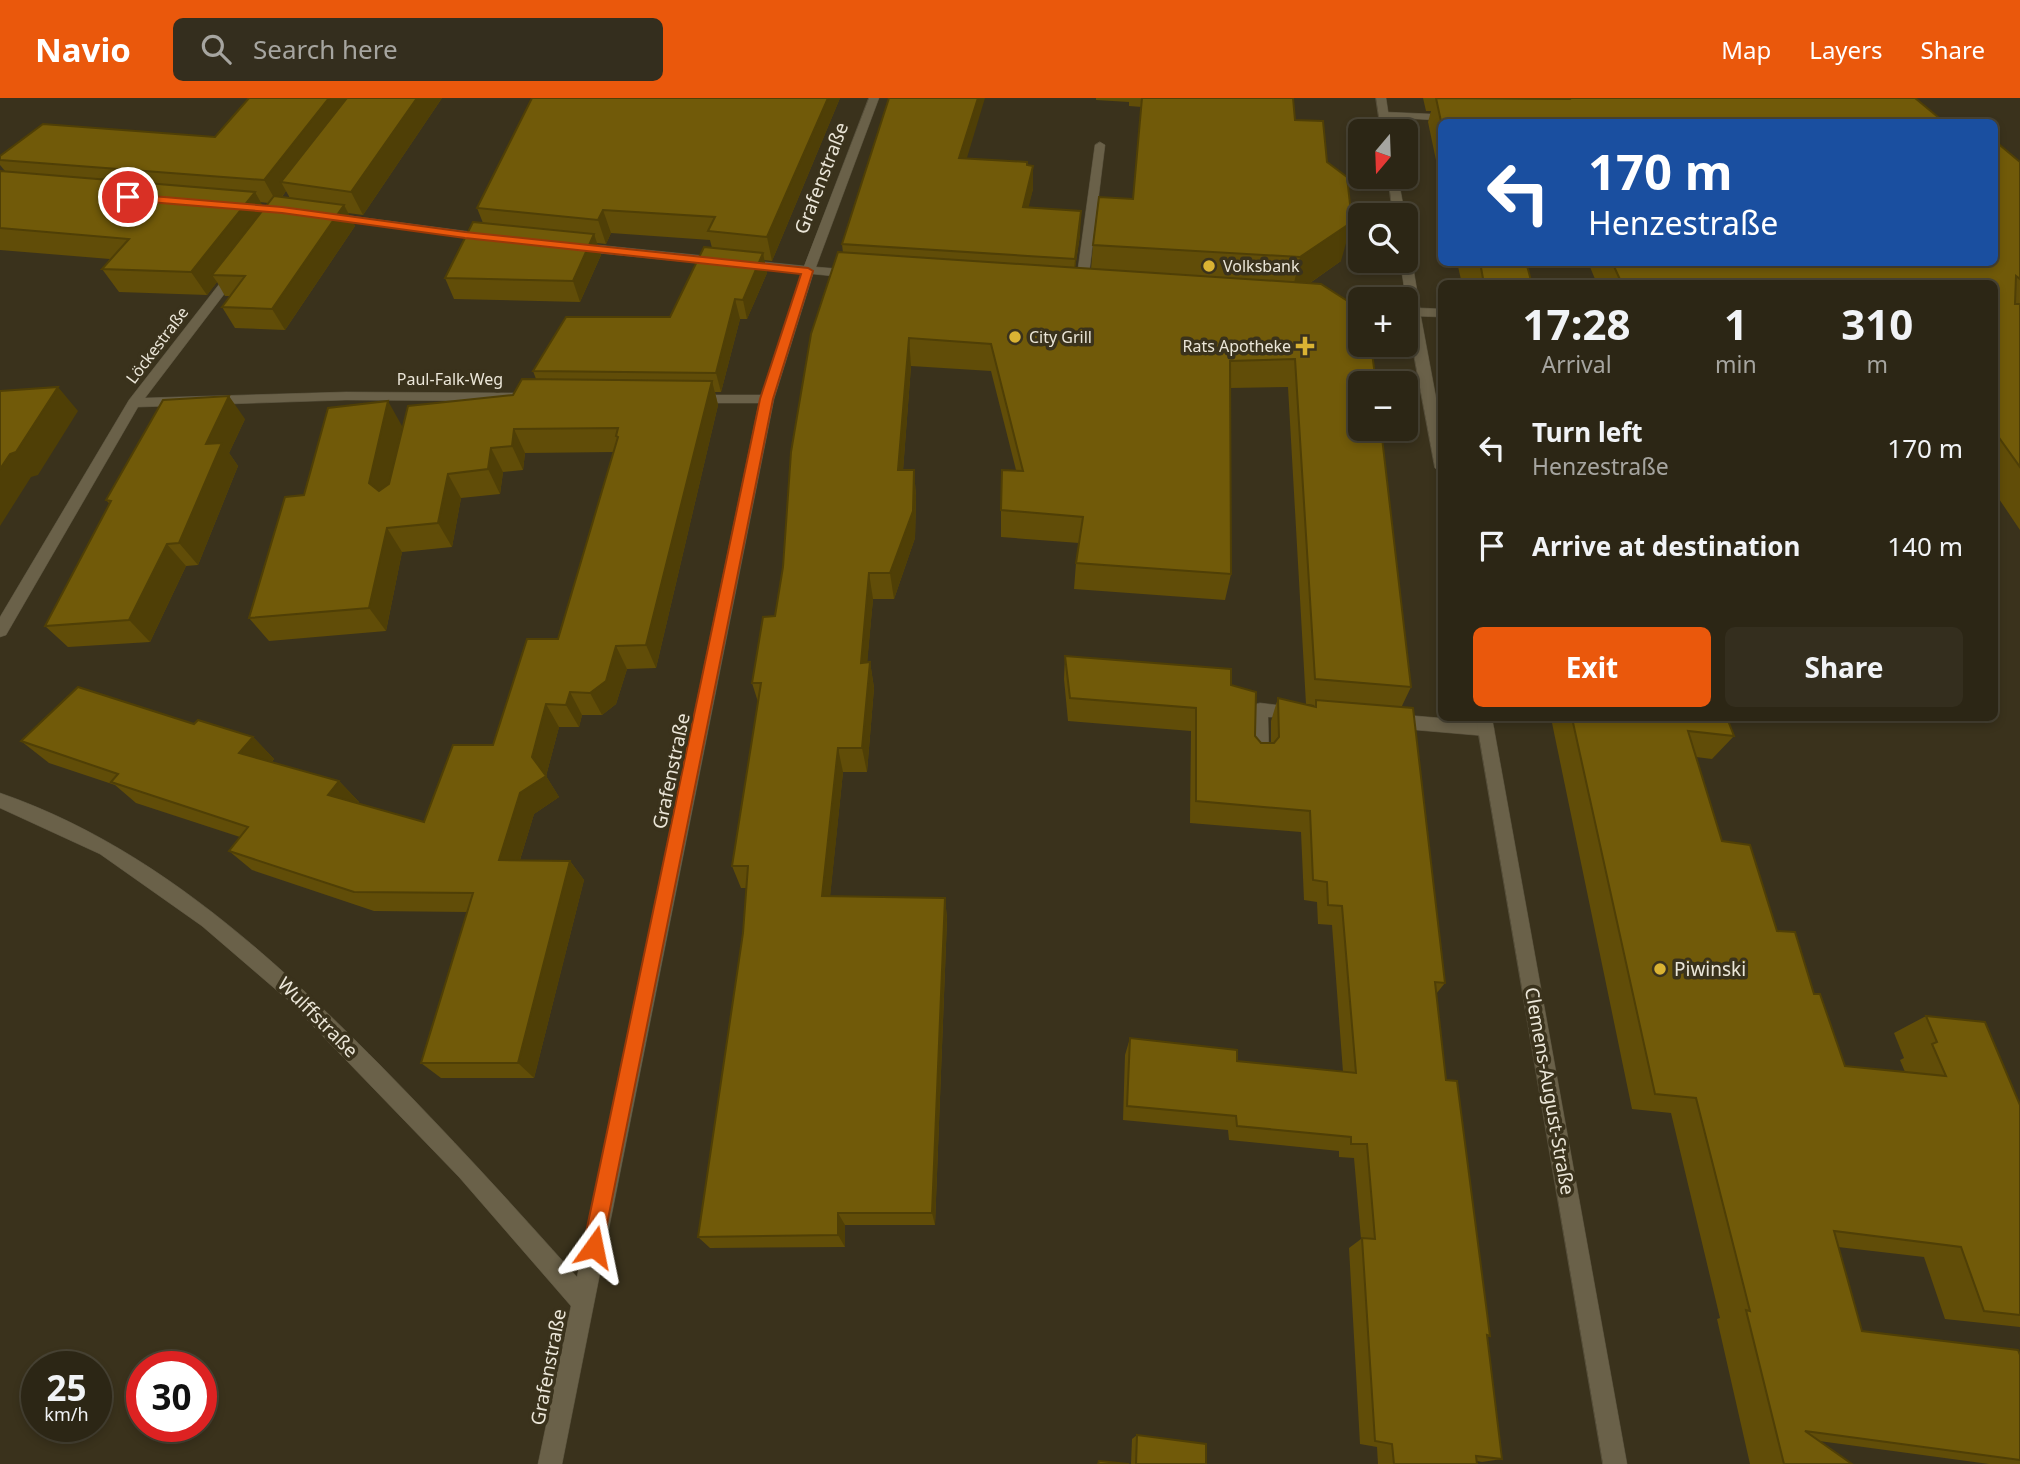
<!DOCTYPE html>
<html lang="en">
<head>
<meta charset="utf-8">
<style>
  body { margin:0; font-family:"Noto Sans",sans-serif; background:#342e1e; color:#f1f3f6; height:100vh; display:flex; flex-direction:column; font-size:26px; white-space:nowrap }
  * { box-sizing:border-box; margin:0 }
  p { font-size:23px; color:#a6a5a0 }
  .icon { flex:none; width:38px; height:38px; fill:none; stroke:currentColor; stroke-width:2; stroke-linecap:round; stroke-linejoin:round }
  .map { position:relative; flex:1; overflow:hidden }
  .panel { position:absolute; left:1438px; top:182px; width:560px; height:441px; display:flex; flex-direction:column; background:#2c2615; border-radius:10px; box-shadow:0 4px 10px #0003,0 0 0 2px #484334 }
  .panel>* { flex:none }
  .hud { position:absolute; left:1438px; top:21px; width:560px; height:147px; border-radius:10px; box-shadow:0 4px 10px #0003,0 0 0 2px #484334; background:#1a4fa0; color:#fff; overflow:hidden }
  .needle { width:46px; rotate:199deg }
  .buttons { position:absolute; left:1348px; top:21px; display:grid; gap:14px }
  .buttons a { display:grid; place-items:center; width:70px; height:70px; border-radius:10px; background:#2c2615; box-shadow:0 4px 10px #0003,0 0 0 2px #484334; font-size:35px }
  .speed { position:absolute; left:21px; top:1253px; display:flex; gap:14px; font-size:35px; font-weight:700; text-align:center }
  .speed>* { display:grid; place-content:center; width:91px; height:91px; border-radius:50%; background:#2c2615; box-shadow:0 4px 10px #0003,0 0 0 2px #484334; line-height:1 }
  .speed small { font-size:18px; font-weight:400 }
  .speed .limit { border:10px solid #d22; background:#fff; color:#111 }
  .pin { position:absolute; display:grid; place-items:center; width:60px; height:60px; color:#fff; margin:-30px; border:4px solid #fff; border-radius:50%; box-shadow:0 2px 7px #0007 }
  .me { position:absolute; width:77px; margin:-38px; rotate:12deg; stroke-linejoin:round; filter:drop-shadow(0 0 5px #0008) }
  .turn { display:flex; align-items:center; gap:24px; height:147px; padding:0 35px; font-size:32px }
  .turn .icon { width:91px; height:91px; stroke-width:2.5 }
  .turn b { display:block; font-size:49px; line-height:60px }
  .eta { display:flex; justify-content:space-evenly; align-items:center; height:119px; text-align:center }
  .eta b { font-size:42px; font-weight:700; line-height:49px }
  .button { display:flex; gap:14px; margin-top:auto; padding:14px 35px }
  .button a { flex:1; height:80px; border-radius:10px; background:#ea580c; color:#fff; font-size:28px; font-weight:700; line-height:80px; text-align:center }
  .button a+a { background:#342e1e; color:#f1f3f6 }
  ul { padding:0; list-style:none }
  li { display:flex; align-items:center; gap:21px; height:98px; padding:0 35px }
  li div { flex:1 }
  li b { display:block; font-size:26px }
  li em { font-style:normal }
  header { display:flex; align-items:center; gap:42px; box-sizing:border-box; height:98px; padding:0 35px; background:#ea580c; color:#fff }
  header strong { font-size:33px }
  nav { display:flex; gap:38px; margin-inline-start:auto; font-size:24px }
  .search { width:490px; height:63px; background:#342e1e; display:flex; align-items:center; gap:18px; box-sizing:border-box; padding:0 24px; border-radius:10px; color:#a6a5a0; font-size:26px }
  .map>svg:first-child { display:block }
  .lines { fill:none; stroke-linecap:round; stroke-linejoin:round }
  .service-casing { stroke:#564f3b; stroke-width:1 }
  .minor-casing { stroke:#564f3b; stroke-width:1 }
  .tertiary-casing { stroke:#564f3b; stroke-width:1 }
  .service { fill:#6a6149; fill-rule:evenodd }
  .minor { fill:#6a6149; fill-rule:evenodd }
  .tertiary { fill:#6a6149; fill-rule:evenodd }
  .wall { fill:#614d08; fill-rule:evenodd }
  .shaded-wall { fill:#4f3f06 }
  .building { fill:#715a09; stroke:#4f3f06; stroke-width:2 }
  .route { fill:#ea580c; stroke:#983908; stroke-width:2 }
  .poi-dot { fill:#dab333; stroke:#3a321c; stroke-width:2.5 }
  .labels { text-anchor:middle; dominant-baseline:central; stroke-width:7; stroke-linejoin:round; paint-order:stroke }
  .far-poi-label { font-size:16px; fill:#ebe6d8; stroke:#3a321c; text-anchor:start }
  .far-street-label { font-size:16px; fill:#ebe6d8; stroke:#3a321c }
  .street-label { font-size:19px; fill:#ebe6d8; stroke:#3a321c }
  .poi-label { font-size:19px; fill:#ebe6d8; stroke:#3a321c; text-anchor:start }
</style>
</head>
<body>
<header>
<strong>Navio</strong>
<div class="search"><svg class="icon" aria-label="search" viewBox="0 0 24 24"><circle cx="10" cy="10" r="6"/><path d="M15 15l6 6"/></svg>Search here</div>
<nav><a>Map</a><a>Layers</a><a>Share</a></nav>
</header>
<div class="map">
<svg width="2020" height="1366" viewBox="0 0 2020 1366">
  <rect width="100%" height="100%" fill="#3a321c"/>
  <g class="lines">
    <g class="service-casing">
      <g id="service">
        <path d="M1384 14 1454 17 1459 20 1454 23 1380 19V15Z"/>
        <path d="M1100 44 1105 47 1087 192 1081 196 1075 192 1095 47Z"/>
        <path d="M1260 605 1301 610 1303 615 1301 620 1268 619 1269 660 1266 665H1254L1251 660 1252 612 1254 607Z"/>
        <path d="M1393 616 1486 624 1492 626 1494 631 1492 636 1486 638 1393 630 1387 628 1385 623 1387 618Z"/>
      </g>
    </g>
    <g class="minor-casing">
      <g id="minor">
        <path d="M869 0H879L816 169 853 172 859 176 853 180 813 176 774 301 562 1366H538L571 1208 459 1079 288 902 202 828 100 756 0 710V695C150 747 269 855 379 966 447 1035 512 1106 577 1179L759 305H693L686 301 693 297H762L802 175 578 153 572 149 578 145 804 168Z"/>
        <path d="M328 115 487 136 493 139 487 142 324 120 322 118Z"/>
        <path d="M235 170 241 174 145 300 346 294 518 295 525 299 518 303 346 302 138 309 6 537 0 539V519L129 302 231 171Z"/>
        <path d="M1405 209 1420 214 1442 332V375L1435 370Z"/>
        <path d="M1476 620H1492L1627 1366H1603Z"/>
      </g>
    </g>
    <g class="tertiary-casing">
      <g id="tertiary">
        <path d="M1376 0H1386L1391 33H1381Z"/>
        <path d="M1388 79H1398L1405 117H1393Z"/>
        <path d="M1405 154 1411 157 1420 210 1442 211V219L1414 218 1408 214 1400 163H1405Z"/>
      </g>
    </g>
    <use href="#service" class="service"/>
    <use href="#minor" class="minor"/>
    <use href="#tertiary" class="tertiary"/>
  </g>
  <g class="wall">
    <path d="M249 0H442L363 117 348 115 355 128 285 232 235 230 222 209 230 198H225L217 184 207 197 119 194 102 171 110 161 0 152V73H5L0 67V58L215 39ZM286 93 290 100 282 99ZM260 104 268 105 264 110Z"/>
    <path d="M840 0 772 163 764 162 767 175 747 221H740L721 294H715L718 307 656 570 627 571 616 606 602 617H582L579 629H559L546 678 559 699 534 716 520 762 570 763 584 782 534 980H441L421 965 467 814 374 813 252 772 229 753 240 739 136 705 115 687 49 665 21 643 194 626 253 639 274 661 272 664 339 683 359 704 358 705 424 724 493 647 558 541 614 354 525 355 523 372 503 374 500 396 461 400 452 449 402 454 386 533 269 543 249 520 304 397 402 328 393 371 513 297 536 281 533 273 670 219 712 150 710 142 611 135 606 146 597 145 601 157 580 204 454 201 445 180 483 125 477 110Z"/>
    <path d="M1096 0H1293L1295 22 1327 64 1341 163 1310 185 1411 589 1401 610 1445 885 1436 896 1446 982 1490 1238 1487 1239 1502 1361 1482 1364 1477 1363V1366H1378L1377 1349 1360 1346 1349 1150 1361 1141 1354 1060 1339 1059V1053L1229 1042 1228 1032 1123 1022 1125 957 1130 940 1237 963 1343 974 1332 827 1318 826 1317 804 1304 802 1301 734 1190 725 1191 633 1068 623 1064 581 1065 558 1231 587 1255 638 1261 645H1271V623L1278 600 1313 609 1314 607 1306 606 1288 289 1230 290 1231 476 1225 502 1074 491 1076 465 1079 445 1001 439V412L1016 372 991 273 911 268 903 372H914L916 399 915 440 894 501H873L867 564H870L874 590 867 674H843L830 798 945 800 947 821 935 1127H845V1149L710 1150 698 1139 743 835 747 790H741L732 768 758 604 752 585 775 518 843 155 842 146 967 60 1033 68V91L1028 109 1080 137 1075 170 1091 171 1093 147 1133 101 1142 9 1129 8V4L1096 2Z"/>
    <path d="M1423 0H1915L1442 24V91L1428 24 1431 13H1426Z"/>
    <path d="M1995 43 2020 64V432L1995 395V186H1597L1588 164H1995Z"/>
    <path d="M1457 164H1526L1532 186H1462Z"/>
    <path d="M245 321 229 355 238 368 198 467 186 468 150 544 68 549 45 528 110 406 106 402Z"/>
    <path d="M1551 620H1727L1734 638 1712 661 1696 659 1722 743 1777 833 1814 896 1845 968 1905 974 1900 962 1904 960 1894 935 1926 918 2020 1007V1229L1945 1221 1924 1159 1838 1149 1862 1233 2020 1257V1366H1989L1819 1343 1852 1366H1750L1717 1221 1720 1220 1671 1015 1632 1011Z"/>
    <path d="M1137 1337 1206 1366H1131L1132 1341Z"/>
  </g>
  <g class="shaded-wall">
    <path d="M329 0H358L281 84 286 93 277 105 264 82Z"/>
    <path d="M417 0H442L363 117 351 94Z"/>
    <path d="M828 0H840L772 163 767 139Z"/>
    <path d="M978 0H985L960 83 959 60Z"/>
    <path d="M1033 68V91L1023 133V109Z"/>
    <path d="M255 94 268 117 212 177 217 184 207 197 191 174Z"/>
    <path d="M344 107 355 128 285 232 272 211Z"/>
    <path d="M603 112 611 135 606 146 598 122Z"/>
    <path d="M1081 113 1080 137 1073 184 1075 161Z"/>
    <path d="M1352 124 1341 163 1291 198 1300 159Z"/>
    <path d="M594 136 601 157 580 204 573 183Z"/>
    <path d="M763 155 767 175 747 221 743 202Z"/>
    <path d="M735 201 740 221 721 294 716 275Z"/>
    <path d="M909 240 911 268 901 399 898 372Z"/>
    <path d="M712 283 718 307 656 570 646 547Z"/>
    <path d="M58 289 78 313 38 377 31 379 0 428V371Z"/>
    <path d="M229 298 245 321 229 355 238 368 198 467 179 445 206 346Z"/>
    <path d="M388 303 402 328 384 409 369 385Z"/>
    <path d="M514 331 525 355 523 372 512 348Z"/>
    <path d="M491 350 503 374 500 396 488 371Z"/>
    <path d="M914 372 916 399 915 440 894 501 890 475Z"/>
    <path d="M448 376 461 400 452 449 438 425Z"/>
    <path d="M387 430 402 454 386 533 369 510Z"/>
    <path d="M167 446 186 468 150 544 129 522Z"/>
    <path d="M869 475 873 501 865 590 861 565Z"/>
    <path d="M616 548 627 571 616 606 602 617 590 595Z"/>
    <path d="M870 564 874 590 867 674 862 650Z"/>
    <path d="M570 594 582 617 579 629 566 607Z"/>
    <path d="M546 606 559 629 546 678 559 699 534 716 514 781 499 762 532 659Z"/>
    <path d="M253 639 274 661 261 676 239 655Z"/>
    <path d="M838 650 843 674 828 819 822 798Z"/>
    <path d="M339 683 359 704 348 718 328 697Z"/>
    <path d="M570 763 584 782 534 980 518 965Z"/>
    <path d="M945 800 947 821 935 1127 932 1115Z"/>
    <path d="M838 1115 845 1127V1149L838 1137Z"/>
  </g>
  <g class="building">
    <path d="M249 0H329L264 82 0 62V58L43 26 215 39Z"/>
    <path d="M347 0H417L351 94 281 84Z"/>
    <path d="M532 0H828L767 139 708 133 715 119 603 112 598 122 477 110Z"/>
    <path d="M889 0H978L959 60 1027 64V67L1033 68 1023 109 1081 113 1075 161 842 146Z"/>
    <path d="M1142 0H1293L1295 22 1323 23 1327 64 1347 79 1352 124 1300 159 1093 147 1099 99 1133 101Z"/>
    <path d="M1436 0 1570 1 1571 0H1915L1944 24H1442V28Z"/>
    <path d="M1995 43 2020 64V181L2016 178 2015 206H2020V369L1995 334V186H1622L1612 164H1995V162L1998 160 1995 156Z"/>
    <path d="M0 73 255 94 191 174 102 171 129 141 0 130Z"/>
    <path d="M274 98 344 107 272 211 222 209 245 178 212 177Z"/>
    <path d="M473 124 594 136 573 183 445 180Z"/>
    <path d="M704 149 763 155 743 202 735 201 716 275 533 273 566 219H670Z"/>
    <path d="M838 154 1321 186 1360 211V247H1371L1376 285H1360V331H1381L1411 589 1315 581 1295 261 1230 263 1231 476 1076 465 1083 419 1001 412 1002 372 1023 373 991 246 909 240 898 372H914L913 413 890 475H869L861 565 870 564 862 650H838L822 798 945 800 932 1115H838V1137L698 1139 743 835 748 768H732L761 585H752L763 519 775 518 783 469 791 354 811 236Z"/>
    <path d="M1480 164H1526L1532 186H1484Z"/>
    <path d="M522 281 712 283 646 547 616 548 606 583 590 595 570 594 566 607 546 606 532 659 546 678 520 695 499 762 570 763 518 965H421L473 795 354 794 229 753 248 729 111 684 118 676 21 643 78 589 194 626 198 622 253 639 239 655 339 683 328 697 424 724 453 647H493L527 541H558L618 339 616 338 618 330 514 331 512 348 491 350 488 371 448 376 438 425 387 430 369 510 249 520 285 399 304 397 328 310 388 303 369 385 379 393 389 386 408 308 513 297Z"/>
    <path d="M58 289 16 354 10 356 0 371V293Z"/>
    <path d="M229 298 206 346 222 345 179 445 167 446 129 522 45 528 111 403 106 402 163 302Z"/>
    <path d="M1065 558 1231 571V587L1256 594 1255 638 1261 645H1274L1279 639 1278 600 1316 609V602L1413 610 1445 885 1435 884 1446 982 1457 983 1490 1238 1487 1237 1502 1361 1476 1358 1477 1366H1394L1392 1346 1375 1343 1362 1140 1375 1141 1367 1046H1351V1039L1237 1028 1236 1018 1127 1008 1130 940 1237 952V963L1356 975 1342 808 1328 807 1327 784 1313 782 1310 713 1196 703V610L1070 600Z"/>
    <path d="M1572 620H1727L1734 638 1688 633 1722 743 1750 747 1777 833 1795 834 1814 896H1820L1845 968 1946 978 1932 946 1937 944 1926 918 1985 924 2020 1007V1217L1984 1213 1961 1149 1834 1133 1862 1233 2018 1252 2020 1257V1362L1805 1333 1852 1366H1784L1746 1212 1750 1213 1696 1000 1655 996Z"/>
    <path d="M1137 1337 1206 1346V1366H1136Z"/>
    <path d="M1099 1363 1129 1366H1098Z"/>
  </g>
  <path class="route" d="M128 96 282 109 465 134 808 170 813 173 773 301 601 1156 594 1159 586 1156 583 1149 760 301 801 176 465 140 282 115 125 102V97Z"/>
  <g class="poi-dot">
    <circle cx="1209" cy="168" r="7"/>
    <circle cx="1015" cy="239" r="7"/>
    <path d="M1301.5 237.5h7v7h7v7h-7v7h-7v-7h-7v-7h7z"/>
    <circle cx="1660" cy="871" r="7"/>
  </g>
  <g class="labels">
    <g class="far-poi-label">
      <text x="1223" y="168">Volksbank</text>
      <text x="1029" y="239">City Grill</text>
      <text x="1291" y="248" text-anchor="end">Rats Apotheke</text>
    </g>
    <g class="far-street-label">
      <text transform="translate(157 247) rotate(-53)">Löckestraße</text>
      <text x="450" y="281">Paul-Falk-Weg</text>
    </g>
    <g class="street-label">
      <text transform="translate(821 80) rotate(-69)">Grafenstraße</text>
      <text transform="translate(671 673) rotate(-78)">Grafenstraße</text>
      <text transform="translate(318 919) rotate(45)">Wulffstraße</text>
      <text transform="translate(1550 993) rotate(80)">Clemens-August-Straße</text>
      <text transform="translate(548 1269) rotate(-79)">Grafenstraße</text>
    </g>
    <g class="poi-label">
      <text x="1674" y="871">Piwinski</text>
    </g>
  </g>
</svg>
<div class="buttons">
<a><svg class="needle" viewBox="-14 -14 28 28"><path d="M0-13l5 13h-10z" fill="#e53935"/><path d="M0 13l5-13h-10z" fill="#a6a5a0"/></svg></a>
<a><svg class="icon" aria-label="search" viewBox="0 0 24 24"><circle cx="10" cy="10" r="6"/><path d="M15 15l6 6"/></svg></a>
<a>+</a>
<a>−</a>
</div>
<div class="speed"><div>25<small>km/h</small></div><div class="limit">30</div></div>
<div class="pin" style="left:128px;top:99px;background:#d93025"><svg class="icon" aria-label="arrive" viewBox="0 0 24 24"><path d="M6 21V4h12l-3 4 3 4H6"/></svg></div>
<svg class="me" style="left:594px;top:1149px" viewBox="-20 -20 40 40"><path d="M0-17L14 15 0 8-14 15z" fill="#ea580c" stroke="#fff" stroke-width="4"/></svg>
<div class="hud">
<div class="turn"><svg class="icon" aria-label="left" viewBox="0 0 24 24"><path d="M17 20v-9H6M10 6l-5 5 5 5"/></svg><div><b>170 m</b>Henzestraße</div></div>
</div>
<section class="panel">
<div class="eta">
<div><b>17:28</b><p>Arrival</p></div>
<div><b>1</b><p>min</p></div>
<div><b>310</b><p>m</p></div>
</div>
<ul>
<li><svg class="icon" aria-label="left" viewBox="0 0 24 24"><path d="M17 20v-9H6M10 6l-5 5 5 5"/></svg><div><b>Turn left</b><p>Henzestraße</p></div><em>170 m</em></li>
<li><svg class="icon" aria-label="arrive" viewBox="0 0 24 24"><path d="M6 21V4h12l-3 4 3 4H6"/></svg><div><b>Arrive at destination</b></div><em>140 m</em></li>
</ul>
<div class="button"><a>Exit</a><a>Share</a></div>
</section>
</div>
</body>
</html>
